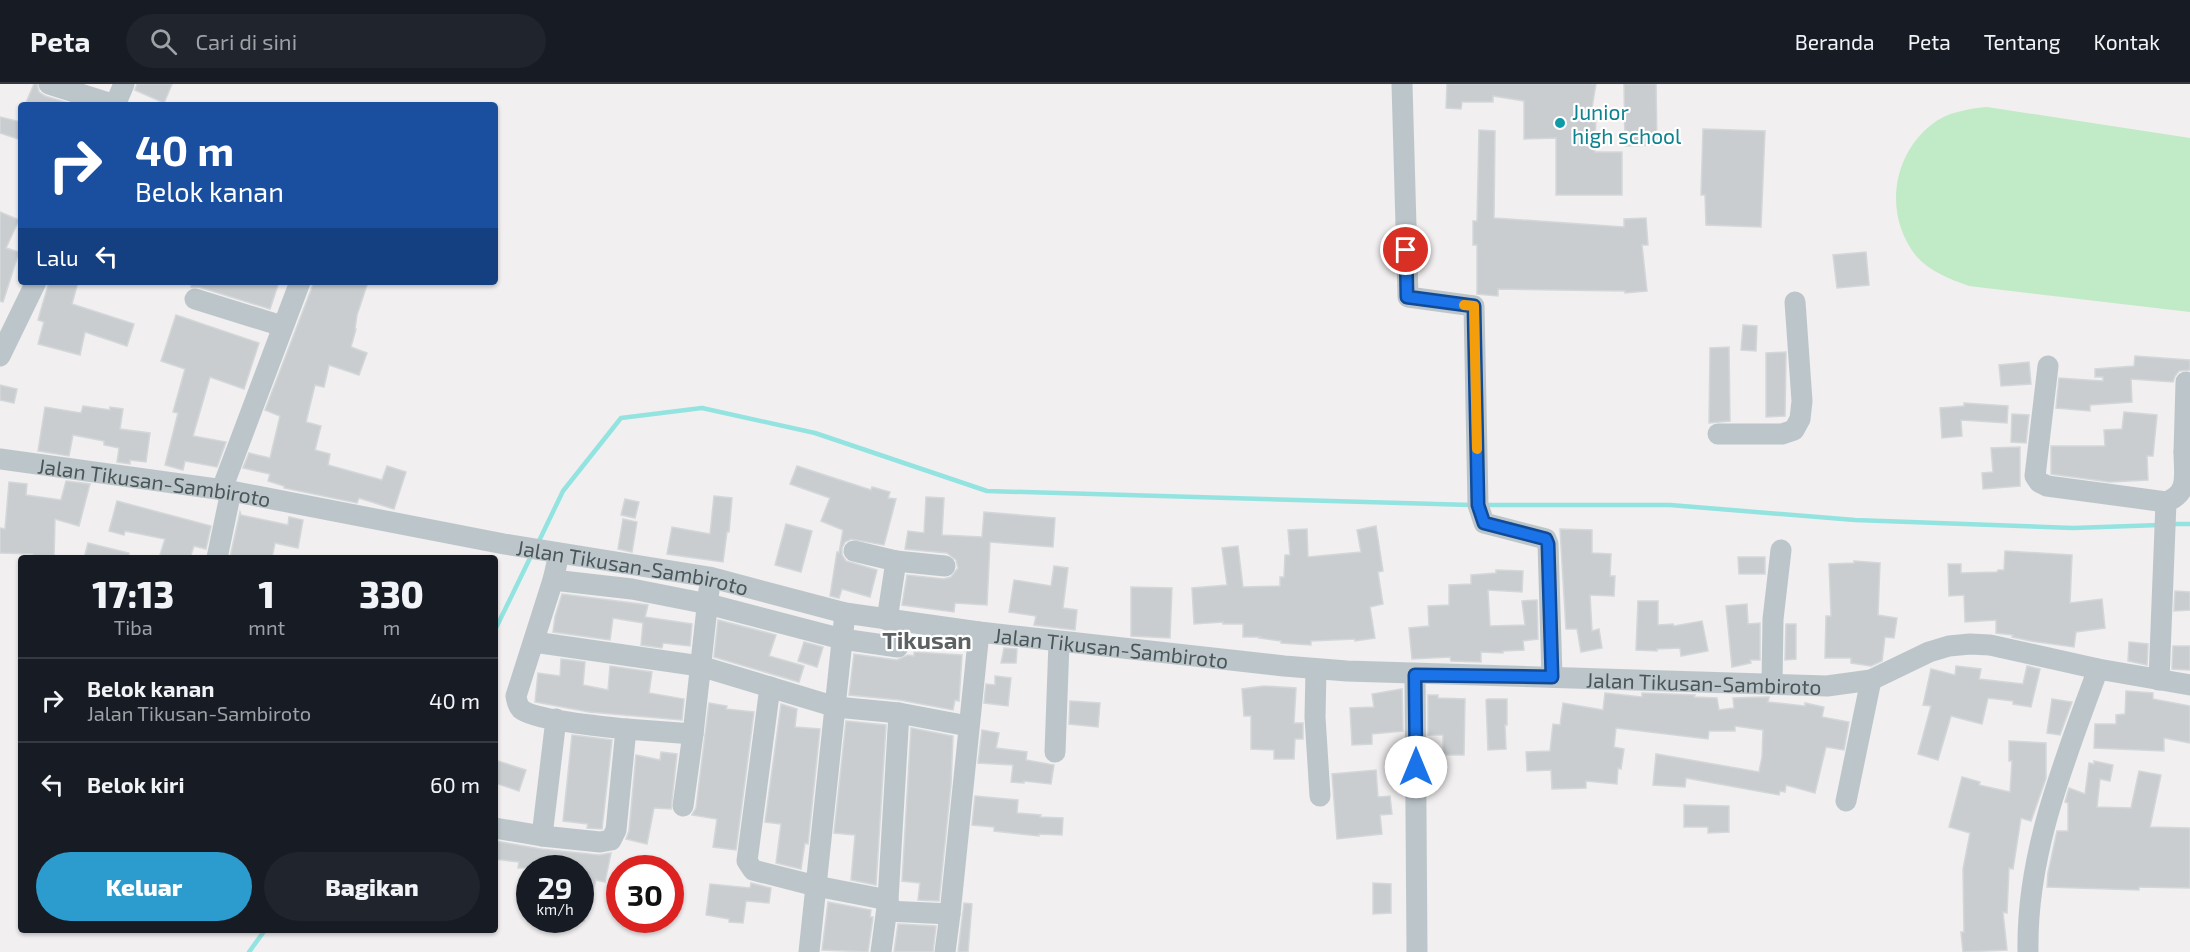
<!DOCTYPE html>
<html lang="id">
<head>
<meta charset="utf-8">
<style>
  body { margin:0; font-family:"Exo 2",sans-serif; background:#20242c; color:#f1f3f6; height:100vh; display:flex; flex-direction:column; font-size:22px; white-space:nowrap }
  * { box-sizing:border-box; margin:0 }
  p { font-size:20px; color:#9ea1a6 }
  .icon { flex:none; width:33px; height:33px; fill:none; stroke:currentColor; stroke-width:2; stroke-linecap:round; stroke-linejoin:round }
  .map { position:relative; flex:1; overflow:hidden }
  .side { position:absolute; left:18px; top:471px; width:480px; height:378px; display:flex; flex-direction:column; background:#171b24; border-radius:6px; box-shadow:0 2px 4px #0004 }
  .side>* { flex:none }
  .hud { position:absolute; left:18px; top:18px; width:480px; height:183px; border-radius:6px; box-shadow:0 2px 4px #0004; background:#1a4fa0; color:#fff; overflow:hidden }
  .speed { position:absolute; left:516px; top:771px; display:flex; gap:12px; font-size:30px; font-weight:700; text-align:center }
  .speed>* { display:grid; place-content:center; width:78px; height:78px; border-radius:50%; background:#171b24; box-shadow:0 2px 4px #0004; line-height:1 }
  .speed small { font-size:15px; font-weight:400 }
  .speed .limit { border:9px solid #d22; background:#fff; color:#111 }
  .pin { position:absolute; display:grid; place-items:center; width:51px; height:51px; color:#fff; margin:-26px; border:3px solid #fff; border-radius:50%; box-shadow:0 2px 6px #0007 }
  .me { position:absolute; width:66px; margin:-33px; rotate:0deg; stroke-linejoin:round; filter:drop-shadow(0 0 4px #0008) }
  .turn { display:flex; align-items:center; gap:21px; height:126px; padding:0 18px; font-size:27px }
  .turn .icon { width:78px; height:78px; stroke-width:2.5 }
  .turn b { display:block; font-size:42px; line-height:51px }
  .then { display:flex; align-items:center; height:57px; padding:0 18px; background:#0003; gap:12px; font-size:22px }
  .eta { display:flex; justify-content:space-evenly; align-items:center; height:102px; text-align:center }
  .eta b { font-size:36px; font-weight:800; line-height:42px }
  .cta { display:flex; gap:12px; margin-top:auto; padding:12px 18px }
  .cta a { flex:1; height:69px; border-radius:36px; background:#2c9bce; color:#fff; font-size:24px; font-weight:800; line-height:69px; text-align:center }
  .cta a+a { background:#20242c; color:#f1f3f6 }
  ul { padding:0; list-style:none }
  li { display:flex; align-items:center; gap:18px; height:84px; padding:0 18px; border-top:2px solid #363941 }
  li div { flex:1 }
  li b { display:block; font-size:22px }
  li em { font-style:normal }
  header { display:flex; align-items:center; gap:36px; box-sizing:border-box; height:84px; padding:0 30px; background:#171b24; border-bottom:2px solid #363941 }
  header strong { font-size:28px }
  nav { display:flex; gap:33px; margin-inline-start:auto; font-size:21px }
  .search { width:420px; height:54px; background:#20242c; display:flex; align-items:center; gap:15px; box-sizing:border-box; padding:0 21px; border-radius:33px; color:#9ea1a6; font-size:22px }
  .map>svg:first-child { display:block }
  .green { fill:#c1eac7 }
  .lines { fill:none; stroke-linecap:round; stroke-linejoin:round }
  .stream { stroke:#93e3e0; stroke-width:4.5 }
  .building { fill:#c9cdd0; stroke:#d3d7d9; stroke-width:1.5 }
  .minor { stroke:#bcc6ca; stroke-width:21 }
  .route-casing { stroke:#114b97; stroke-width:15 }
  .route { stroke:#1a73e8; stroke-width:10 }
  .slow { stroke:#f59e0b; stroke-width:10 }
  .culture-dot { fill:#0f9aa8; stroke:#fff; stroke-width:2 }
  .labels { text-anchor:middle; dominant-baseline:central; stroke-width:4.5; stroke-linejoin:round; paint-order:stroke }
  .culture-label { font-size:21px; fill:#0d838f; stroke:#fff; text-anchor:start }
  .street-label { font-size:21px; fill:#49565a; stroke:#fff }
  .quarter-label { font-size:24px; font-weight:bold; fill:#5c6163; stroke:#fff }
</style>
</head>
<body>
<header>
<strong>Peta</strong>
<div class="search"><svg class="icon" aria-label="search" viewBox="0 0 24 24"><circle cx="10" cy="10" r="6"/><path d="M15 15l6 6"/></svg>Cari di sini</div>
<nav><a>Beranda</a><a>Peta</a><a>Tentang</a><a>Kontak</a></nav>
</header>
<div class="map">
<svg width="2190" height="868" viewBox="0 0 2190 868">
  <rect width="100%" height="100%" fill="#f1efef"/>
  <path class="green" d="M1987 23 2190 54V228L1969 202C1950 195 1931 188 1917 173 1884 133 1891 73 1931 41 1947 28 1967 25 1987 23Z"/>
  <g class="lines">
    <g class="stream">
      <path d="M1486 421H1670L1855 436 2073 444 2160 441"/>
      <path d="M2172 440H2190"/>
      <path d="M538 459 563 407 621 334 702 324 815 349 987 407 1471 421"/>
      <path d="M495 546 531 472"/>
      <path d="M249 868 265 846"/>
    </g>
  </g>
  <g class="building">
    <path d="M34 0H37L39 8 45 12 68 19 67 21H25Z"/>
    <path d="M137 0H172L164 19 135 6Z"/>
    <path d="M1447 0H1596L1592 24H1596L1595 68H1622V111H1556V54L1524 55V17L1493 12V18H1462L1461 25 1446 24Z"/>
    <path d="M1624 0H1656L1657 61 1625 62Z"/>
    <path d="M0 33 21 38V56L0 49Z"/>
    <path d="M1703 45 1765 47 1761 143 1706 141 1705 111H1701Z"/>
    <path d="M1479 46 1495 47 1494 134 1624 143V135L1646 134 1648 161H1642L1647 207 1625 209V207L1498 205V212L1477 210V161H1473V137H1477Z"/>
    <path d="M0 128 19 136 6 164 19 168 3 218 0 217Z"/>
    <path d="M1866 168 1869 201 1837 204 1833 171Z"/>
    <path d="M49 198H78L72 220 134 240 127 262 85 248 80 271 38 260 44 238 38 236Z"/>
    <path d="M192 198H279L270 225 199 203H191Z"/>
    <path d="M314 198H368L357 231 355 245H356L351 263 367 269 359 291 329 281 324 303 315 301 306 338 321 342 315 366 330 370 328 381 382 396 387 382 406 388 394 425 359 414 357 419 284 404V402L268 397 270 390 243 384 249 369 270 374 280 332 265 326Z"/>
    <path d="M176 231 259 259 244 305 210 293 193 352 226 358 217 383 185 377 183 386 165 381 178 329 173 328 185 285 161 277Z"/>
    <path d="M1743 241 1757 242 1756 267 1741 266Z"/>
    <path d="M1729 263 1730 337 1709 339 1710 264Z"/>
    <path d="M1786 268 1785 332 1766 333V269Z"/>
    <path d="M2135 272 2190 276V286L2179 287 2175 292 2173 298 2131 295 2132 318 2090 321V327L2056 324 2059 294 2103 297V293H2095V285L2134 282Z"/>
    <path d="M2029 278 2031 300 2001 302 1999 281Z"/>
    <path d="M0 301 17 305 14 319 0 316Z"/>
    <path d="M1964 319 2008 322 2007 339 1961 336 1962 352 1942 354 1940 324 1964 322Z"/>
    <path d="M83 322 110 326V323L123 325 120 345 150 349 146 378 130 376V380L117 378 119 364 104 361V357L73 351 69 372 38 367 45 323 81 329Z"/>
    <path d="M2124 328 2157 331 2153 372H2147L2148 396 2110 398 2051 390V362H2105L2104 346 2122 345Z"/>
    <path d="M2012 330 2029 331 2026 359 2011 358Z"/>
    <path d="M2020 363V402L1983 405 1982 389 1993 388 1991 364Z"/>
    <path d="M797 382 871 406 872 403 890 408 888 414 896 415 884 461 851 455 845 458 842 464V471L846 477 877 486 870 513 842 505 839 514 830 512 837 468 839 469 843 446 821 437 830 414 790 400Z"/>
    <path d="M66 397 90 400 79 442 55 435 54 474H33V470L0 469V444L5 445 9 398 27 400 26 411 61 416Z"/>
    <path d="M714 412 732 414 729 448H727L723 478 667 470 672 443 710 450Z"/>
    <path d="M926 413 944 414 942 451 982 453 984 428 1055 434 1053 463 990 458 987 521 955 519 954 528 902 521 907 491 944 495 951 493 958 484 956 476 947 469 905 465 908 447 924 449Z"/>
    <path d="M625 415 639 418 635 434 621 431Z"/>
    <path d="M117 417 211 442 206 465 194 462 190 474H159L165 455 125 447 124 451 109 447Z"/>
    <path d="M240 428 241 431 288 441 289 433 303 436 298 464 275 459 272 474 230 473Z"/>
    <path d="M623 435 637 438 632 468 618 465Z"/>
    <path d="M786 440 812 447 801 488 775 481Z"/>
    <path d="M1376 442 1383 487 1378 488 1383 520 1370 523 1375 554 1355 557V555L1311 557V561L1281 559V557L1259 554 1260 553H1243V540H1223V538L1194 540 1192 504 1227 501 1222 464 1238 462 1243 503 1280 502V493H1284L1285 471H1290L1288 446 1307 445 1308 473 1361 468 1357 446Z"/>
    <path d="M1560 445 1592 446V469L1611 470 1610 492H1615L1614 512 1590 511 1592 547 1599 545 1602 564 1581 568 1577 545H1566Z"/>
    <path d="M88 459 129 469V474H84Z"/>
    <path d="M2005 467 2072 471 2070 519 2102 515 2105 544 2076 548 2074 563 2031 557 2012 553 2013 551 1996 549V536L1965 538 1964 511 1949 512 1948 480H1961V489L1997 488 1998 486H2004Z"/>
    <path d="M1738 473H1765V490H1739Z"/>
    <path d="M1854 477 1880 479 1878 531 1897 534 1894 554 1885 553 1882 577 1871 582 1851 579V574H1825L1826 532H1831L1829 480 1854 479Z"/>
    <path d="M1054 482 1068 484 1063 524 1077 526 1075 546 1034 541 1036 532 1009 528 1014 496 1051 502Z"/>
    <path d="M1496 486 1523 487 1522 508 1488 506 1490 542 1525 541 1522 517 1537 516 1538 555 1523 557 1524 566 1503 567V569L1481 568V578L1451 577 1450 573 1412 575 1409 544 1429 542 1428 522 1449 521V501L1471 500V491L1496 489Z"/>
    <path d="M1131 503 1172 504 1170 554 1131 552Z"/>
    <path d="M2175 507 2190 508V526L2174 527Z"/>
    <path d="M562 510 648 521 645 533 692 540 690 562 663 559 662 564 641 561 643 539 613 534 610 556 553 548 555 533Z"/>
    <path d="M1638 517H1658V541L1673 540 1674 542 1702 537 1708 567 1681 572 1680 564 1657 565V567L1636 566Z"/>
    <path d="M1747 520 1748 540 1760 539V576H1750L1751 579 1732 583 1726 522Z"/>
    <path d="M718 536 776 551 769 572 804 582 799 598 714 573Z"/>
    <path d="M1786 540H1796V575L1785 576Z"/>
    <path d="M804 558 823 563 817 583 798 577Z"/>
    <path d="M2129 558 2148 560 2147 581 2128 577Z"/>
    <path d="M2173 562H2190V586L2172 585Z"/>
    <path d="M1004 564 1017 565 1016 579H1001Z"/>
    <path d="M914 568 962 571 959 617 955 616 953 626 900 616 849 611 854 570 897 576 908 571 914 572Z"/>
    <path d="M561 575 585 578 583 601 608 606 610 582 652 588 649 609 684 615 682 636 589 628 535 618 538 589 560 592Z"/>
    <path d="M1956 582 1981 585 1979 595 2023 600 2027 582 2040 585 2031 623 2013 620V617L1988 614 1982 640 1951 632 1938 676 1918 670 1931 622 1923 621 1931 585 1955 591Z"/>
    <path d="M995 592 1011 594 1008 622 984 619 986 600 995 601Z"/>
    <path d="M1264 602 1296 604 1294 639H1303V655H1295L1294 675H1274V666L1251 665V632H1244L1242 605Z"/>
    <path d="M1402 605 1403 647 1372 650V660L1352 661 1350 624 1374 623 1372 610Z"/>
    <path d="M2126 607 2153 609V615L2190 622V659L2164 654V667L2094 664 2095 640H2116V631L2125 630Z"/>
    <path d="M1605 609 1642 613V609L1695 611 1694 613 1717 614 1719 626 1734 624 1733 614 1767 613H1769L1768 618 1805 622V619L1824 623 1822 633 1849 638 1844 666 1826 663 1815 709 1786 701 1785 708 1780 707 1779 711 1686 694 1685 703 1653 701 1656 670 1759 688 1762 673 1763 646 1735 642V647H1709L1708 655 1616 644 1614 663 1624 665 1621 685 1618 684 1617 700 1586 697V704L1552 705 1551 686 1527 687 1526 668 1550 667 1553 640 1560 641 1563 619 1603 626Z"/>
    <path d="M1428 611H1438V614L1465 615 1464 671H1443V651H1428Z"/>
    <path d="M1488 615H1507V641H1505L1506 665 1488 666 1486 616Z"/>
    <path d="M2052 615 2072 618 2060 651 2047 649Z"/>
    <path d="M1070 617 1100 619 1098 643 1069 640Z"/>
    <path d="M709 619 727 622 726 625 754 628 736 766 713 763 717 735 692 731 696 724Z"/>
    <path d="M781 620 797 625 795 643 820 645 808 760 805 759 801 785 776 779 781 740 765 738Z"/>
    <path d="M846 637 886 641 876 801 851 796 855 751 834 749Z"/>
    <path d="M911 644 953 652 951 700 939 817 918 816 920 799 902 797Z"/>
    <path d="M982 646 999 649 996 664 1027 668 1026 676 1054 681 1051 700 1024 697V699L1011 698 1013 681 978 679Z"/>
    <path d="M572 651 612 656 602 745 587 744 588 740 563 737Z"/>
    <path d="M2009 657 2046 659V694L2031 737 2021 734 2013 785 2009 784 2007 829 2003 828 2007 866 1963 868 1961 848H1964L1963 785 1970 749 1949 743 1962 693 1980 698 1979 701 2010 708 2012 677H2009Z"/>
    <path d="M661 668 677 670 671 725 654 724 647 760 626 755 629 747 636 671 660 676Z"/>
    <path d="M495 676 526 686 519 707 495 699Z"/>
    <path d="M2094 677 2113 681 2110 697 2100 695 2097 723 2131 724 2139 687 2161 691 2150 743 2190 744V804L2139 803V806L2047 803 2048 789 2057 747H2068V719L2065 718 2069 704 2085 710 2089 679 2094 680Z"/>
    <path d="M1376 686 1378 713 1390 712 1392 730 1380 731 1382 750 1337 755 1332 690Z"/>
    <path d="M975 712 1018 716 1017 729 1041 731 1040 733 1063 734 1062 751 1039 750V752L994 747V743L972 741Z"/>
    <path d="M1684 721 1729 722V748L1708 749V743H1684Z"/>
    <path d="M495 757 541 765 599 771 611 769 605 798 596 796 584 837 580 836V784H518L519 778 495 775Z"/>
    <path d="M751 799 771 804 769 819 746 817 743 839 729 838V835L706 831 710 800 750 804Z"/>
    <path d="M1373 799 1391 800V829L1373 830Z"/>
    <path d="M828 818 871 826 870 833H873L868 868 822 866Z"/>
    <path d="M964 819 972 820 968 868H958Z"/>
    <path d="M898 840 936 842 933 868H894Z"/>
  </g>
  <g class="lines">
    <g class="minor">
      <path d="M49 0 115 21"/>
      <path d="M1402 0 1408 213 1474 222 1478 421 1484 439 1546 455 1548 460 1552 593"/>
      <path d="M115 21 124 0"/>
      <path d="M195 215 282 242"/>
      <path d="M0 272 36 198"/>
      <path d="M2048 282 2035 392 2039 398 2047 402 2166 418"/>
      <path d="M1718 350H1782L1794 346 1800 335 1802 317 1795 218"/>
      <path d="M2184 368 2186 298"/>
      <path id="s1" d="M0 375 231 407 504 460 709 493 845 529 979 548 1284 582 1347 587 1827 602 1871 596 1929 568 1949 562 1970 560 1990 561 2098 585 2190 601"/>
      <path d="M222 405 300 198"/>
      <path d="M854 467 896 477 945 482"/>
      <path d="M217 474 231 407"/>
      <path d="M553 496 632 505 708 520 842 555 898 563"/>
      <path d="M887 536 896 477"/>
      <path d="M534 558 700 582 836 623 899 629 968 642"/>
      <path d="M1316 585 1315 633 1320 712"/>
      <path d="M1415 591 1417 868"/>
      <path d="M2159 596 2166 418C2190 409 2184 391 2184 368H2190"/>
      <path d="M1772 600 1773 535 1781 466"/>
      <path d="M770 603 747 777 753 786 816 802 845 529"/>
      <path d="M556 635 542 752 600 758 611 756 616 746 626 645C607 643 533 636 521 625 517 621 517 617 516 612L553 496 559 470"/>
      <path d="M626 645 693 650 709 506"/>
      <path d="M1055 668 1059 558"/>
      <path d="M1846 717 1871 596"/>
      <path d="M683 722 693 650"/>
      <path d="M495 744 542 752"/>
      <path d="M887 827 950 830 979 548"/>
      <path d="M809 868 816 802 888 816"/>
      <path d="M881 868 888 816 899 629"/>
      <path d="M945 868 950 830"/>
      <path d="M2028 868C2026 769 2065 676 2098 585"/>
    </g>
  </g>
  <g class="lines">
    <g class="route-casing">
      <path id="route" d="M1406 166 1407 213 1474 222 1478 421 1484 439 1546 455 1548 460 1552 593 1415 591 1416 683"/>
    </g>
    <use href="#route" class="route"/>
    <path class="slow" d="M1464 221 1474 222 1477 365"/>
  </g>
  <circle class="culture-dot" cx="1560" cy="39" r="6"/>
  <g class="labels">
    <g class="culture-label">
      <text x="1572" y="27">Junior<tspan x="1572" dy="24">high school</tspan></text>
    </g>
    <g class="street-label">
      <text stroke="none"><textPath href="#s1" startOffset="156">Jalan Tikusan-Sambiroto</textPath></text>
      <text stroke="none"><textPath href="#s1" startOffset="642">Jalan Tikusan-Sambiroto</textPath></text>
      <text stroke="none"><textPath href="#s1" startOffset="1128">Jalan Tikusan-Sambiroto</textPath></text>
      <text stroke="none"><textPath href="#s1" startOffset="1722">Jalan Tikusan-Sambiroto</textPath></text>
    </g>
    <g class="quarter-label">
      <text x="927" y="555">Tikusan</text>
    </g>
  </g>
</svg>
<div class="speed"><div>29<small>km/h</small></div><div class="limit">30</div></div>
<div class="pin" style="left:1406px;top:166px;background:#d93025"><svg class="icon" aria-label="arrive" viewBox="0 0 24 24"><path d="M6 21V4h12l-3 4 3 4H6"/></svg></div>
<svg class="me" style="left:1416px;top:683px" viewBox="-20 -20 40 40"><circle r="19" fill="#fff"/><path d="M0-13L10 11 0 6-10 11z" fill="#1a73e8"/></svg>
<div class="hud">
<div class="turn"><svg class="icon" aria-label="right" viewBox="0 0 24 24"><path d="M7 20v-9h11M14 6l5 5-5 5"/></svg><div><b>40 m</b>Belok kanan</div></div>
<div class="then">Lalu<svg class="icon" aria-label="left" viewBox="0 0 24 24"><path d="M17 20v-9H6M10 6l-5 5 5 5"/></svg></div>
</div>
<section class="side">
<div class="eta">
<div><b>17:13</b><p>Tiba</p></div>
<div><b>1</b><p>mnt</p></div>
<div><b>330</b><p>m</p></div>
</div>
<ul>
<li><svg class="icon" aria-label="right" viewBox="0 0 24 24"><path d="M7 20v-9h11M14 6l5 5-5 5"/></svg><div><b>Belok kanan</b><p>Jalan Tikusan-Sambiroto</p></div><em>40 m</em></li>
<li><svg class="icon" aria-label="left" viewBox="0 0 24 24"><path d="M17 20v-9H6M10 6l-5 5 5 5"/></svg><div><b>Belok kiri</b></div><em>60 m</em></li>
</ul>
<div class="cta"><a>Keluar</a><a>Bagikan</a></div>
</section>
</div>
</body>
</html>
